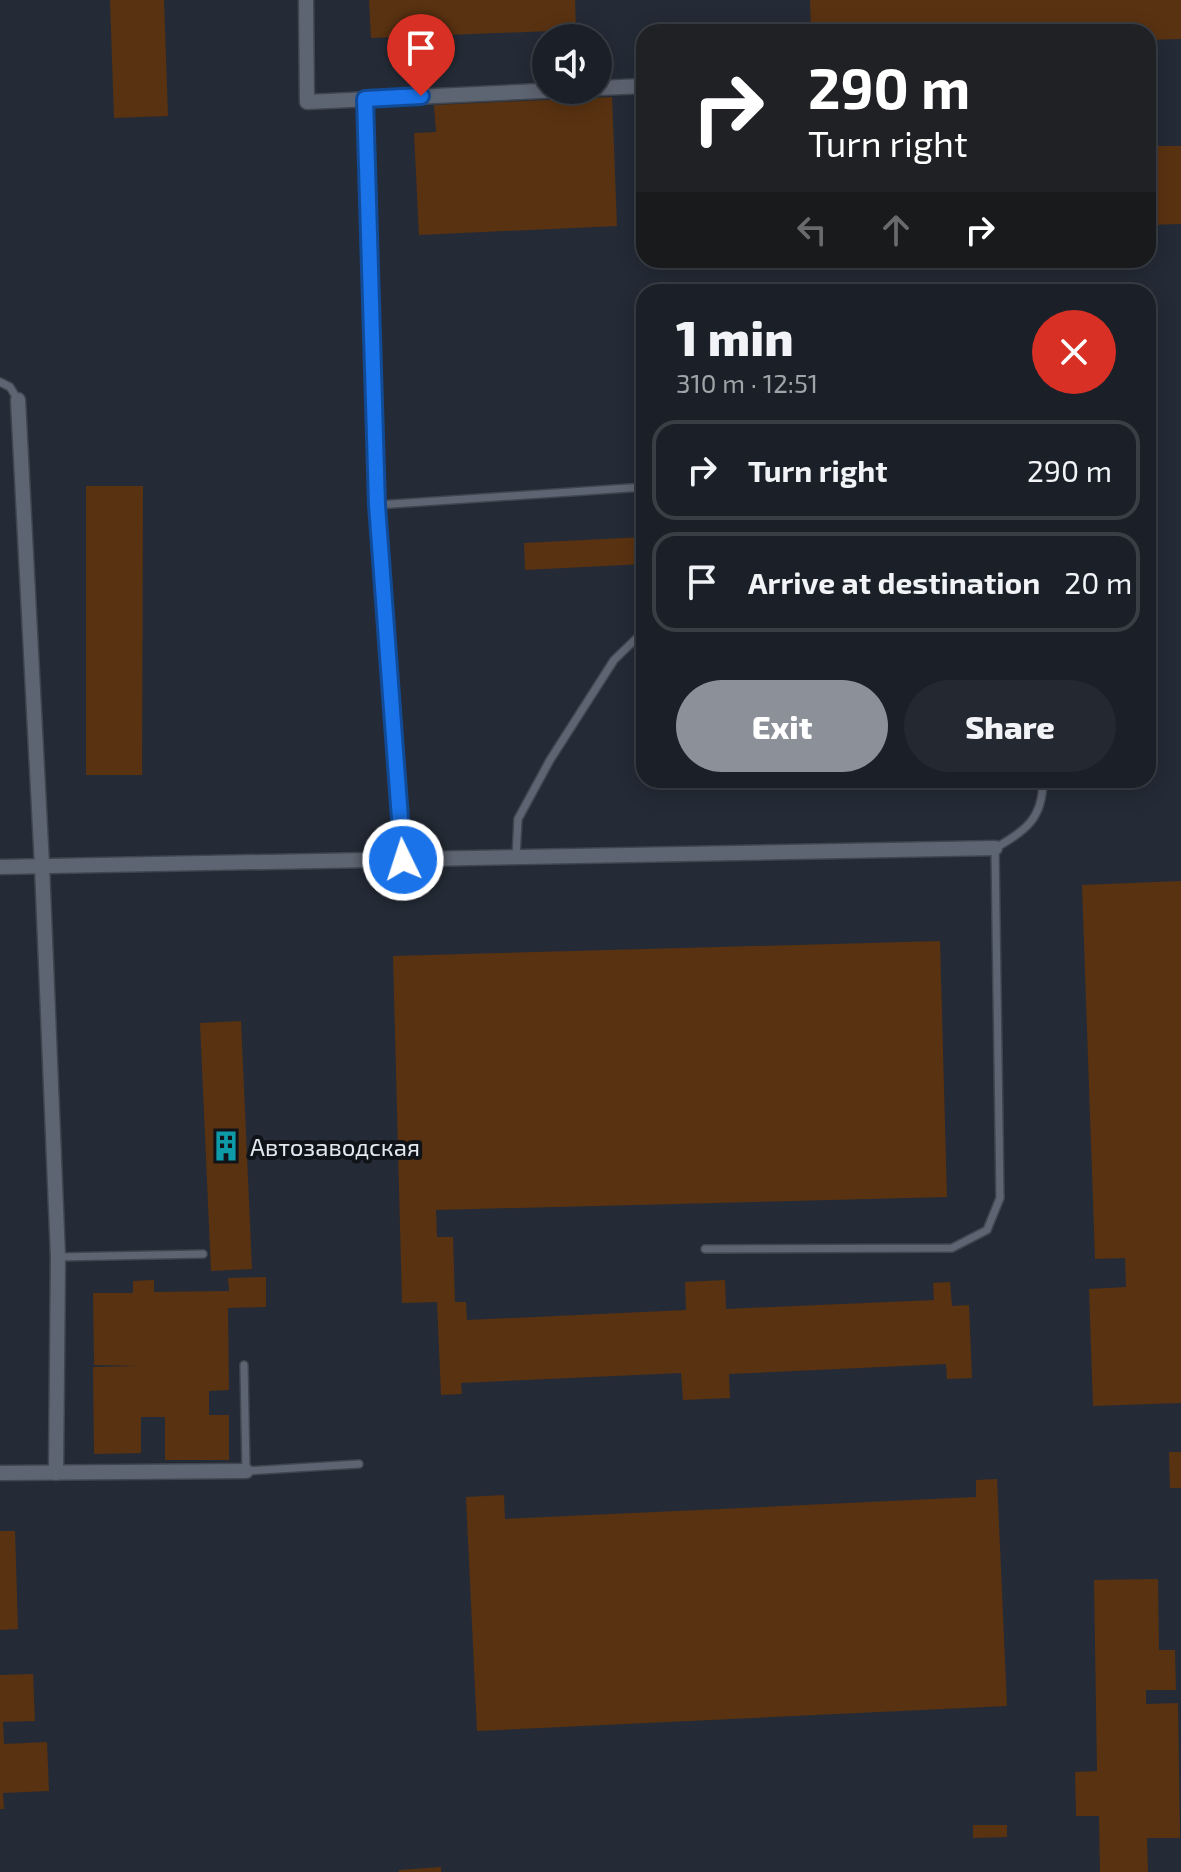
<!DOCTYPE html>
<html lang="en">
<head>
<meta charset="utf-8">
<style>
  body { margin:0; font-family:"Exo 2",sans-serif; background:#242830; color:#f1f3f6; height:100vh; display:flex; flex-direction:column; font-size:30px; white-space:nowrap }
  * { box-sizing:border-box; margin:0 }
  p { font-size:26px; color:#a0a3a8 }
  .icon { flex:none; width:44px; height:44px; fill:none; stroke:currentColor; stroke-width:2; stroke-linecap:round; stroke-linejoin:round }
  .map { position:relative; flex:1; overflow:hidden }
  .details { position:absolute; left:636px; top:284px; width:520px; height:504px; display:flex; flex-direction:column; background:#1b2028; border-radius:24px; box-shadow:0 4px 20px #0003,0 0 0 2px #393e45 }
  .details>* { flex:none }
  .guide { position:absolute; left:636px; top:24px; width:520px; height:244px; border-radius:24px; box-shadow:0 4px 20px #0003,0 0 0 2px #393e45; background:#202124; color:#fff; overflow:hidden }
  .controls { position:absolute; left:532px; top:24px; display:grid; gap:16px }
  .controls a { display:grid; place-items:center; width:80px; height:80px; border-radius:50%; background:#1b2028; box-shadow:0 4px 20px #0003,0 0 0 2px #393e45; font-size:40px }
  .pin { position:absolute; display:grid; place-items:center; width:68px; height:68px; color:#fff; margin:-82px -34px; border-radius:50% 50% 50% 0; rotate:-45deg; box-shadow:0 0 8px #0007 }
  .pin .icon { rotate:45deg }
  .me { position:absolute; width:88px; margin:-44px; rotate:356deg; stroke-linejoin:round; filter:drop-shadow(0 0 6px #0008) }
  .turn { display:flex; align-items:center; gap:28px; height:168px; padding:0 40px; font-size:36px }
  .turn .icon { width:104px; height:104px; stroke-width:2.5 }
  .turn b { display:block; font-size:56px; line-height:68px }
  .lanes { display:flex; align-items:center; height:76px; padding:0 40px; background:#0003; justify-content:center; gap:40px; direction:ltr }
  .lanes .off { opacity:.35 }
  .round { display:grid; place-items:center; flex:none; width:84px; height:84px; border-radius:42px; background:#242830 }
  .head { display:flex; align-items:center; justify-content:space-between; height:136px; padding:0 40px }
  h1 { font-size:48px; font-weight:800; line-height:60px }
  .primary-button { display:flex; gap:16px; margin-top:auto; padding:16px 40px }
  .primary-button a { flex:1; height:92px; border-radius:48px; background:#8c9099; color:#fff; font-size:32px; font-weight:800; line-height:92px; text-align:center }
  .primary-button a+a { background:#242830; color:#f1f3f6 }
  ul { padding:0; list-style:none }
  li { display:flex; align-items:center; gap:24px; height:100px; margin:0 16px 12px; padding:0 24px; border:4px solid #393e45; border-radius:24px }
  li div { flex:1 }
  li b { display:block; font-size:30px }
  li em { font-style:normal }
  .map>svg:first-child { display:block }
  .building { fill:#593211 }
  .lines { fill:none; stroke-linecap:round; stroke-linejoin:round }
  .lane-casing { stroke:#40464f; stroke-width:10 }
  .street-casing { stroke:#40464f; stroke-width:17 }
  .lane { stroke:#5e6572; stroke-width:7 }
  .street { stroke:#5e6572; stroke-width:14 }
  .route-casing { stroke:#114b97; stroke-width:20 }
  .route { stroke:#1a73e8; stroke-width:14 }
  .labels { text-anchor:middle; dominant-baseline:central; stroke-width:8; stroke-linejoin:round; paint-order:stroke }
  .poi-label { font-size:24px; fill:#e3e7ef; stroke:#101318; text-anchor:start }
</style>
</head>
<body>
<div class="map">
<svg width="1181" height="1872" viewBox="0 0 1181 1872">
  <rect width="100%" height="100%" fill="#242b36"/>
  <g class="building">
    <path d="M110 0H164L168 116 114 118Z"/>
    <path d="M369 0H575L576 30 371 38Z"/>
    <path d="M810 0H1181V39L1148 40V32H811Z"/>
    <path d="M612 97 617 226 419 235 414 133 436 132 434 105Z"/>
    <path d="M1148 146H1181V224L1148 225Z"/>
    <path d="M86 486H143L142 775H86Z"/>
    <path d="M644 537V564L525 570 524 543Z"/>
    <path d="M1181 881V1403L1093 1406 1089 1289 1126 1287 1125 1258 1095 1259 1082 885Z"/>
    <path d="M940 941 947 1197 436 1210 437 1237H453L455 1302H466L467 1320 686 1310 685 1282 725 1280 726 1309 934 1300 933 1283 950 1282 952 1306 969 1305 972 1378 947 1379 946 1364 729 1374 730 1398 683 1400 681 1373 461 1383 462 1394 441 1395 437 1302 402 1303 393 956Z"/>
    <path d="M241 1021 252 1269 211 1271 200 1023Z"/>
    <path d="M266 1277V1307L228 1308 229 1390 209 1391V1415H229V1460H165V1417H141V1453L94 1454 93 1367 141 1366 94 1365 93 1293H133V1281L154 1280V1292L229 1291 228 1278Z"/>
    <path d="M1169 1452H1181V1488H1170Z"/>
    <path d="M997 1479 1007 1706 477 1731 466 1497 504 1495 505 1519 976 1497V1480Z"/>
    <path d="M0 1531H15L18 1629 0 1630Z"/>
    <path d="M1158 1579 1159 1650H1175L1176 1690H1146V1704L1178 1703 1180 1838H1147L1148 1872H1100L1099 1816H1076L1075 1772 1097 1771 1094 1580Z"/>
    <path d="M33 1674 35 1721 3 1722 4 1744 47 1742 49 1791 3 1793 4 1809H0V1675Z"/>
    <path d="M973 1825H1007V1837L973 1838Z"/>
    <path d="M441 1867V1872H399V1870Z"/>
  </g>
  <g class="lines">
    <g class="lane-casing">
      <g id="lane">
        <path d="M365 99 377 505 403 860"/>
        <path d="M0 382 10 387 18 400"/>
        <path d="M377 505 644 487"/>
        <path d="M516 857 518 819 550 760 614 660 644 631"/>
        <path d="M705 1249 952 1248 987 1230 1000 1198 995 848C1026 831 1043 818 1043 780"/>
        <path d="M58 1257 203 1254"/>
        <path d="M244 1365 246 1471 359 1464"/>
      </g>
    </g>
    <g class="street-casing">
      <g id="street">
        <path d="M306 0 307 102 561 90"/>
        <path d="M598 88 644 86"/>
        <path d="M18 400 42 866 58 1257 56 1473"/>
        <path d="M0 867 995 848"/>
        <path d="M0 1473 246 1471"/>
      </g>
    </g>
    <use href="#lane" class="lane"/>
    <use href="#street" class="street"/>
  </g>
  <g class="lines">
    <g class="route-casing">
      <path id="route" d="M403 860 377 505 365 99 421 96"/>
    </g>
    <use href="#route" class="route"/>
  </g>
  <defs>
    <g id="building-bare" transform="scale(2.4)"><path d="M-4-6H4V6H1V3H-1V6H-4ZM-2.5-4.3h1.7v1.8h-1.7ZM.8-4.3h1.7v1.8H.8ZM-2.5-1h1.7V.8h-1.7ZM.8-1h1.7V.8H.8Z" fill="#0f9aa8" stroke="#101318" stroke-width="2.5" paint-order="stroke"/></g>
  </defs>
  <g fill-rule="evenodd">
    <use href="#building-bare" x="226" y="1146"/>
  </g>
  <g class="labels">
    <g class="poi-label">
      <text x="250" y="1146">Автозаводская</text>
    </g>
  </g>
</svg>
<div class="controls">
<a><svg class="icon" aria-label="sound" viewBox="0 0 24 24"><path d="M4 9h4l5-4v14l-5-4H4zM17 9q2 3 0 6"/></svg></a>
</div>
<div class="pin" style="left:421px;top:96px;background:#d93025"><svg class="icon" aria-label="arrive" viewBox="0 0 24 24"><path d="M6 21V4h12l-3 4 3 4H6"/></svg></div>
<svg class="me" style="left:403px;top:860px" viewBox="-20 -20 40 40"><circle r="17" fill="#1a73e8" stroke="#fff" stroke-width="3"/><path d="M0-11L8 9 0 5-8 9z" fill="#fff"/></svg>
<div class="guide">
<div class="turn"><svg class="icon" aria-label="right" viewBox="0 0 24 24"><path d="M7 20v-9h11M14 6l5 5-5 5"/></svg><div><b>290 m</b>Turn right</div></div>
<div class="lanes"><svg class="icon off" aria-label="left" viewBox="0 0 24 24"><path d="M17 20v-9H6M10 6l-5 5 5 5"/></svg><svg class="icon off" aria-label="ahead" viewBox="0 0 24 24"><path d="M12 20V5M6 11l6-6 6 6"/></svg><svg class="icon" aria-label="right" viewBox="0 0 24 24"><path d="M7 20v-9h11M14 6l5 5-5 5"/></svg></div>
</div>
<section class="details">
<div class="head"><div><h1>1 min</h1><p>310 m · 12:51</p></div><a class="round" style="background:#d93025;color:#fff"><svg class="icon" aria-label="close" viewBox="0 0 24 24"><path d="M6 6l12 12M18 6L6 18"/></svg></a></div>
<ul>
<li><svg class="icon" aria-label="right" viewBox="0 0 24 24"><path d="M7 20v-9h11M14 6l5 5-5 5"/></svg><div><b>Turn right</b></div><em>290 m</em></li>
<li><svg class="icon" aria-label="arrive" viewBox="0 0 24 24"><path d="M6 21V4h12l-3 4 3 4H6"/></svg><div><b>Arrive at destination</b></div><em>20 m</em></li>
</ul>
<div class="primary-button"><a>Exit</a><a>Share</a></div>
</section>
</div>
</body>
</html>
